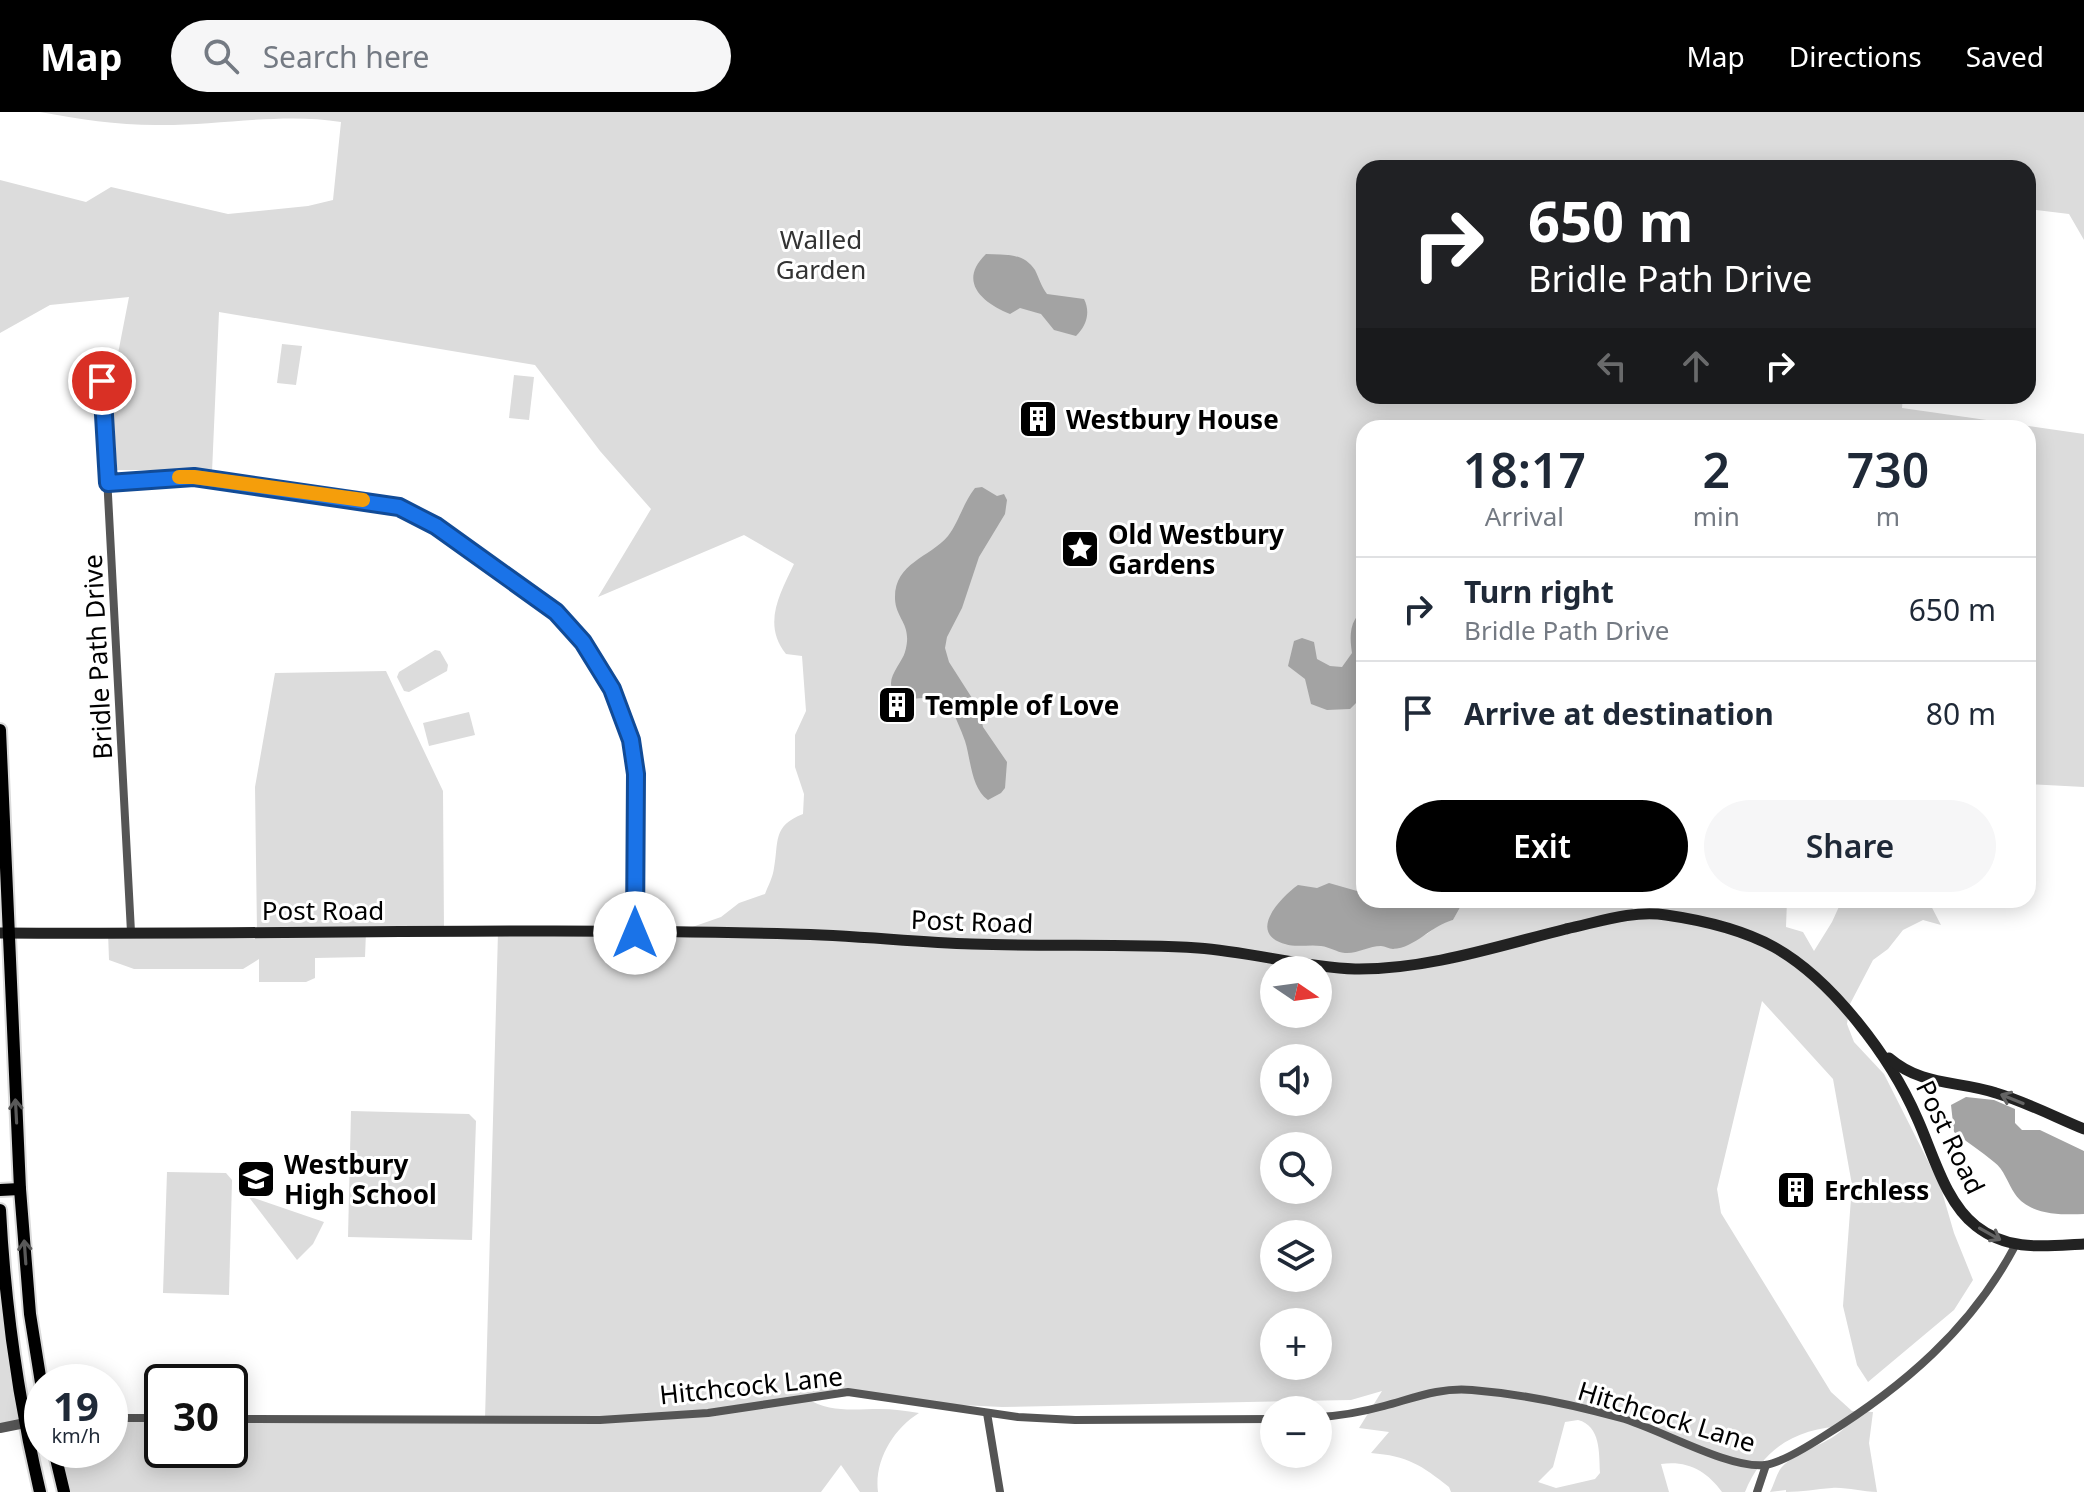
<!DOCTYPE html>
<html lang="en">
<head>
<meta charset="utf-8">
<style>
  body { margin:0; font-family:"Noto Sans",sans-serif; background:#f6f6f7; color:#1f2937; height:100vh; display:flex; flex-direction:column; font-size:30px; white-space:nowrap }
  * { box-sizing:border-box; margin:0 }
  p { font-size:26px; color:#747a83 }
  .icon { flex:none; width:44px; height:44px; fill:none; stroke:currentColor; stroke-width:2; stroke-linecap:round; stroke-linejoin:round }
  .map { position:relative; flex:1; overflow:hidden }
  .details { position:absolute; left:1356px; top:308px; width:680px; height:488px; display:flex; flex-direction:column; background:#fff; border-radius:24px; box-shadow:0 4px 20px #0003 }
  .details>* { flex:none }
  .banner { position:absolute; left:1356px; top:48px; width:680px; height:244px; border-radius:24px; box-shadow:0 4px 20px #0003; background:#202124; color:#fff; overflow:hidden }
  .needle { width:52px; rotate:103deg }
  .controls { position:absolute; left:1260px; top:844px; display:grid; gap:16px }
  .controls a { display:grid; place-items:center; width:72px; height:72px; border-radius:50%; background:#fff; box-shadow:0 4px 20px #0003; font-size:40px }
  .speed { position:absolute; left:24px; top:1252px; display:flex; gap:16px; font-size:40px; font-weight:700; text-align:center }
  .speed>* { display:grid; place-content:center; width:104px; height:104px; border-radius:50%; background:#fff; box-shadow:0 4px 20px #0003; line-height:1 }
  .speed small { font-size:20px; font-weight:400 }
  .speed .limit { border:4px solid #111; border-radius:12px; background:#fff; color:#111 }
  .pin { position:absolute; display:grid; place-items:center; width:68px; height:68px; color:#fff; margin:-34px; border:4px solid #fff; border-radius:50%; box-shadow:0 2px 8px #0007 }
  .me { position:absolute; width:88px; margin:-44px; rotate:0deg; stroke-linejoin:round; filter:drop-shadow(0 0 6px #0008) }
  .turn { display:flex; align-items:center; gap:28px; height:168px; padding:0 40px; font-size:36px }
  .turn .icon { width:104px; height:104px; stroke-width:2.5 }
  .turn b { display:block; font-size:56px; line-height:68px }
  .lanes { display:flex; align-items:center; height:76px; padding:0 40px; background:#0003; justify-content:center; gap:40px; direction:ltr }
  .lanes .off { opacity:.35 }
  .eta { display:flex; justify-content:space-evenly; align-items:center; height:136px; text-align:center }
  .eta b { font-size:48px; font-weight:600; line-height:56px }
  .action { display:flex; gap:16px; margin-top:auto; padding:16px 40px }
  .action a { flex:1; height:92px; border-radius:48px; background:#000; color:#fff; font-size:32px; font-weight:600; line-height:92px; text-align:center }
  .action a+a { background:#f6f6f7; color:#1f2937 }
  ul { padding:0; list-style:none }
  li { display:flex; align-items:center; gap:24px; height:104px; padding:0 40px; border-top:2px solid #e0e1e3 }
  li div { flex:1 }
  li b { display:block; font-size:30px }
  li em { font-style:normal }
  header { display:flex; align-items:center; gap:48px; box-sizing:border-box; height:112px; padding:0 40px; background:#000; color:#fff }
  header strong { font-size:38px }
  nav { display:flex; gap:44px; margin-inline-start:auto; font-size:28px }
  .search { width:560px; height:72px; background:#f6f6f7; display:flex; align-items:center; gap:20px; box-sizing:border-box; padding:0 28px; border-radius:44px; color:#747a83; font-size:30px }
  .map>svg:first-child { display:block }
  .green { fill:#dcdcdc; fill-rule:evenodd }
  .water { fill:#a3a3a3 }
  .lines { fill:none; stroke-linecap:round; stroke-linejoin:round }
  .primary-casing { stroke:#dbdbdb; stroke-width:16 }
  .minor { stroke:#555; stroke-width:8 }
  .tertiary { stroke:#555; stroke-width:10 }
  .secondary { stroke:#222; stroke-width:11 }
  .primary { stroke:#000; stroke-width:12 }
  .oneway { stroke:#646464 }
  .oneway2 { stroke:#595959 }
  .route-casing { stroke:#114b97; stroke-width:20 }
  .route { stroke:#1a73e8; stroke-width:14 }
  .slow { stroke:#f59e0b; stroke-width:14 }
  .labels { text-anchor:middle; dominant-baseline:central; stroke-width:6; stroke-linejoin:round; paint-order:stroke }
  .park-label { font-size:26px; fill:#333; stroke:#fff }
  .poi-label { font-size:26px; font-weight:bold; fill:#000; stroke:#fff; text-anchor:start }
  .street-label { font-size:26px; fill:#000; stroke:#fff }
</style>
</head>
<body>
<header>
<strong>Map</strong>
<div class="search"><svg class="icon" aria-label="search" viewBox="0 0 24 24"><circle cx="10" cy="10" r="6"/><path d="M15 15l6 6"/></svg>Search here</div>
<nav><a>Map</a><a>Directions</a><a>Saved</a></nav>
</header>
<div class="map">
<svg width="2084" height="1380" viewBox="0 0 2084 1380">
  <rect width="100%" height="100%" fill="#fff"/>
  <g class="green">
    <path d="M40 0H2084V128L2069 102 2028 97V56H1364V284H1903L1902 296 2084 322V675L2028 672V316H1364V788H1403L1393 791 1394 837 1427 822 1441 811 1453 808 1462 792 1461 788H1628L1634 799 1659 796 1651 788H1787L1786 815 1803 820 1814 839 1832 810 1842 788H1928L1941 813 1923 808 1903 818 1888 837 1873 848 1850 892 1847 912 1854 930 1884 962 1940 1073 1954 1121 1973 1168 1954 1198 1868 1270 1857 1253 1843 1194 1852 1073 1833 967 1762 889 1717 1077 1721 1101 1831 1280 1852 1299 1873 1300 1869 1331 1877 1380C1862 1380 1846 1375 1832 1376 1816 1377 1802 1380 1786 1380V1378L1770 1380C1774 1373 1776 1363 1781 1356 1798 1337 1830 1333 1846 1314 1798 1316 1764 1334 1745 1380H1722C1707 1359 1687 1348 1661 1352L1669 1380H1451L1449 1375C1421 1353 1408 1344 1371 1341L1389 1320 1359 1316 1382 1279 1351 1288 1002 1295 941 1292 848 1280 806 1286C830 1301 853 1297 880 1297 893 1297 906 1299 919 1301 893 1317 874 1349 878 1380H860L841 1353 821 1380H64L54 1338H110V1306H162V1338H230V1307L485 1308 498 820 675 821 721 805 739 791 765 782C768 774 773 765 774 756 779 730 772 714 803 702L804 682 795 655V623L806 599 802 544 786 542C762 512 780 482 794 452L744 423 598 485 651 397 600 339 535 253 219 200 212 360 194 358H117L112 283 119 272 115 257 129 185 50 193 0 221V68L86 90 111 75 228 102 308 94 333 88 341 10C283 0 215 14 156 13 117 13 78 7 40 0ZM1274 858H1318V902H1274ZM1274 946H1318V990H1274ZM1274 1034H1318V1078H1274ZM1274 1122H1318V1166H1274ZM1274 1210H1318V1254H1274ZM1578 1308C1601 1314 1599 1341 1600 1361L1595 1367 1556 1376 1538 1370 1553 1355 1565 1310Z"/>
    <path d="M282 232 302 234 296 273 277 271Z"/>
    <path d="M514 263 534 265 529 308 509 306Z"/>
    <path d="M435 538 440 539 448 553 447 559 409 580 404 579 397 565 399 560Z"/>
    <path d="M386 559 443 679 444 820H366L365 845 315 846V866L306 870H259V847L243 857H134L109 848 108 820H257L255 675 275 561Z"/>
    <path d="M469 600 475 623 429 634 423 611Z"/>
    <path d="M351 999 469 1002 476 1009 472 1128 348 1125Z"/>
    <path d="M167 1060 226 1061 232 1068 229 1183 163 1181Z"/>
    <path d="M248 1084 324 1110 313 1132 297 1148Z"/>
    <path d="M0 1161 24 1310 0 1316Z"/>
  </g>
  <g class="water">
    <path d="M986 142C1004 143 1023 140 1035 158 1039 166 1041 174 1047 182L1084 187C1091 201 1086 214 1076 224L1054 218 1041 202 1020 196 1010 202C983 191 957 170 986 142Z"/>
    <path d="M982 375 997 384 1004 382 1007 388 1005 402 979 445 962 496 947 525 945 536 949 550 979 597 983 615 1007 650 1005 676 1001 681 988 688C971 676 971 648 965 629 961 617 955 606 951 594 946 591 939 587 934 586 919 584 906 592 894 579 884 568 902 551 905 540 913 512 896 508 895 487 894 451 929 446 948 424 959 410 963 391 975 376Z"/>
    <path d="M1358 503 1364 505V583L1350 597 1327 598 1311 592 1305 567 1288 554 1294 529 1302 526 1314 530 1317 547 1330 554 1342 555 1352 541C1350 527 1349 514 1358 503Z"/>
    <path d="M1329 771 1364 781V788L1396 791 1403 788H1461L1462 792 1453 808C1432 813 1415 836 1393 837 1389 837 1385 834 1381 834 1369 834 1357 842 1345 841 1336 840 1330 835 1321 834 1309 832 1297 836 1285 832 1246 821 1281 785 1298 773L1317 776Z"/>
    <path d="M1966 985 1994 988 2015 997V1011L2022 1018H2040L2084 1039V1102C2061 1103 2029 1103 2015 1082 2008 1072 2004 1057 1994 1050 1981 1039 1968 1031 1954 1020L1951 993Z"/>
  </g>
  <g class="lines">
    <g class="primary-casing">
      <g id="primary">
        <path d="M0 618 20 1077 30 1202 42 1277"/>
        <path d="M0 1078 20 1077"/>
        <path d="M0 1098C5 1194 18 1287 40 1380"/>
        <path d="M54 1338 64 1380"/>
      </g>
    </g>
    <g class="minor">
      <path d="M102 269 131 820"/>
      <path d="M108 371 194 365 399 395 436 414 556 500 583 530 612 577 631 628 636 662 635 821"/>
      <path d="M987 1301 1000 1380"/>
      <path d="M1318 1305C1340 1304 1362 1300 1384 1294 1414 1286 1440 1275 1472 1278 1521 1282 1574 1293 1621 1306 1660 1317 1728 1357 1765 1353 1781 1351 1810 1333 1824 1324 1903 1275 1971 1217 2015 1134"/>
      <path d="M110 1306H162"/>
      <path d="M230 1307 600 1308 708 1301 848 1280 1018 1305 1075 1308 1274 1307"/>
      <path d="M1757 1380 1766 1353"/>
    </g>
    <path class="tertiary" d="M0 1316 35 1309"/>
    <g class="secondary">
      <path d="M0 821C264 823 528 815 792 822 852 823 912 830 972 832 1048 835 1123 831 1198 836 1251 840 1302 855 1355 857 1426 858 1498 834 1566 817 1599 810 1632 798 1666 803 1701 808 1743 818 1774 835 1832 867 1891 946 1917 1006 1933 1041 1945 1090 1976 1114 2009 1140 2045 1134 2084 1132"/>
      <path d="M1889 946C1923 975 1957 968 1996 981 2026 990 2055 1005 2084 1017"/>
    </g>
    <use href="#primary" class="primary"/>
  </g>
  <defs><path id="oneway-shaft" d="M-6 0H5M1.5-3L5.5 0L1.5 3" fill="none" stroke-width="1.6" stroke-linecap="round" stroke-linejoin="round" transform="scale(2)"/></defs>
  <g class="oneway">
    <use href="#oneway-shaft" transform="translate(2012 987) rotate(-158)"/>
    <use href="#oneway-shaft" transform="translate(1990 1122) rotate(29)"/>
  </g>
  <g class="oneway2">
    <use href="#oneway-shaft" transform="translate(16 999) rotate(-93)"/>
    <use href="#oneway-shaft" transform="translate(25 1140) rotate(-94)"/>
  </g>
  <g class="lines">
    <g class="route-casing">
      <path id="route" d="M102 269 108 371 194 365 399 395 436 414 556 500 583 530 612 577 631 628 636 662 635 821"/>
    </g>
    <use href="#route" class="route"/>
    <path class="slow" d="M179 365H194L363 388"/>
  </g>
  <defs>
    <g id="building-square" transform="scale(2)"><rect x="-9" y="-9" width="18" height="18" rx="4" fill="#000" stroke="#fff"/><path d="M-4-6H4V6H1V3H-1V6H-4ZM-2.5-4.3h1.7v1.8h-1.7ZM.8-4.3h1.7v1.8H.8ZM-2.5-1h1.7V.8h-1.7ZM.8-1h1.7V.8H.8Z" fill="#fff"/></g>
    <g id="sight-square" transform="scale(2)"><rect x="-9" y="-9" width="18" height="18" rx="4" fill="#000" stroke="#fff"/><path d="M0-6L1.8-2.2L6-1.7L2.9 1.2L3.7 5.4L0 3.3L-3.7 5.4L-2.9 1.2L-6-1.7L-1.8-2.2Z" fill="#fff"/></g>
    <g id="school-square" transform="scale(2)"><rect x="-9" y="-9" width="18" height="18" rx="4" fill="#000" stroke="#fff"/><path d="M0-5L7-2L0 1L-7-2ZM-4 1L0 2.5L4 1V4Q0 6-4 4Z" fill="#fff"/></g>
  </defs>
  <g fill-rule="evenodd">
    <use href="#building-square" x="1038" y="307"/>
    <use href="#sight-square" x="1080" y="437"/>
    <use href="#building-square" x="897" y="593"/>
    <use href="#school-square" x="256" y="1067"/>
    <use href="#building-square" x="1796" y="1078"/>
  </g>
  <g class="labels">
    <g class="park-label">
      <text x="821" y="127">Walled<tspan x="821" dy="30">Garden</tspan></text>
    </g>
    <g class="poi-label">
      <text x="1066" y="307">Westbury House</text>
      <text x="1108" y="422">Old Westbury<tspan x="1108" dy="30">Gardens</tspan></text>
      <text x="925" y="593">Temple of Love</text>
      <text x="284" y="1052">Westbury<tspan x="284" dy="30">High School</tspan></text>
      <text x="1824" y="1078">Erchless</text>
    </g>
    <g class="street-label">
      <text transform="translate(97 545) rotate(-93)">Bridle Path Drive</text>
      <text x="323" y="798">Post Road</text>
      <text transform="translate(972 809) rotate(2)">Post Road</text>
      <text transform="translate(1951 1025) rotate(64)">Post Road</text>
      <text transform="translate(751 1273) rotate(-6)">Hitchcock Lane</text>
      <text transform="translate(1667 1304) rotate(17)">Hitchcock Lane</text>
    </g>
  </g>
</svg>
<div class="controls">
<a><svg class="needle" viewBox="-14 -14 28 28"><path d="M0-13l5 13h-10z" fill="#e53935"/><path d="M0 13l5-13h-10z" fill="#747a83"/></svg></a>
<a><svg class="icon" aria-label="sound" viewBox="0 0 24 24"><path d="M4 9h4l5-4v14l-5-4H4zM17 9q2 3 0 6"/></svg></a>
<a><svg class="icon" aria-label="search" viewBox="0 0 24 24"><circle cx="10" cy="10" r="6"/><path d="M15 15l6 6"/></svg></a>
<a><svg class="icon" aria-label="layers" viewBox="0 0 24 24"><path d="M12 4l9 5-9 5-9-5zM3 14l9 5 9-5"/></svg></a>
<a>+</a>
<a>−</a>
</div>
<div class="speed"><div>19<small>km/h</small></div><div class="limit">30</div></div>
<div class="pin" style="left:102px;top:269px;background:#d93025"><svg class="icon" aria-label="arrive" viewBox="0 0 24 24"><path d="M6 21V4h12l-3 4 3 4H6"/></svg></div>
<svg class="me" style="left:635px;top:821px" viewBox="-20 -20 40 40"><circle r="19" fill="#fff"/><path d="M0-13L10 11 0 6-10 11z" fill="#1a73e8"/></svg>
<div class="banner">
<div class="turn"><svg class="icon" aria-label="right" viewBox="0 0 24 24"><path d="M7 20v-9h11M14 6l5 5-5 5"/></svg><div><b>650 m</b>Bridle Path Drive</div></div>
<div class="lanes"><svg class="icon off" aria-label="left" viewBox="0 0 24 24"><path d="M17 20v-9H6M10 6l-5 5 5 5"/></svg><svg class="icon off" aria-label="ahead" viewBox="0 0 24 24"><path d="M12 20V5M6 11l6-6 6 6"/></svg><svg class="icon" aria-label="right" viewBox="0 0 24 24"><path d="M7 20v-9h11M14 6l5 5-5 5"/></svg></div>
</div>
<section class="details">
<div class="eta">
<div><b>18:17</b><p>Arrival</p></div>
<div><b>2</b><p>min</p></div>
<div><b>730</b><p>m</p></div>
</div>
<ul>
<li><svg class="icon" aria-label="right" viewBox="0 0 24 24"><path d="M7 20v-9h11M14 6l5 5-5 5"/></svg><div><b>Turn right</b><p>Bridle Path Drive</p></div><em>650 m</em></li>
<li><svg class="icon" aria-label="arrive" viewBox="0 0 24 24"><path d="M6 21V4h12l-3 4 3 4H6"/></svg><div><b>Arrive at destination</b></div><em>80 m</em></li>
</ul>
<div class="action"><a>Exit</a><a>Share</a></div>
</section>
</div>
</body>
</html>
